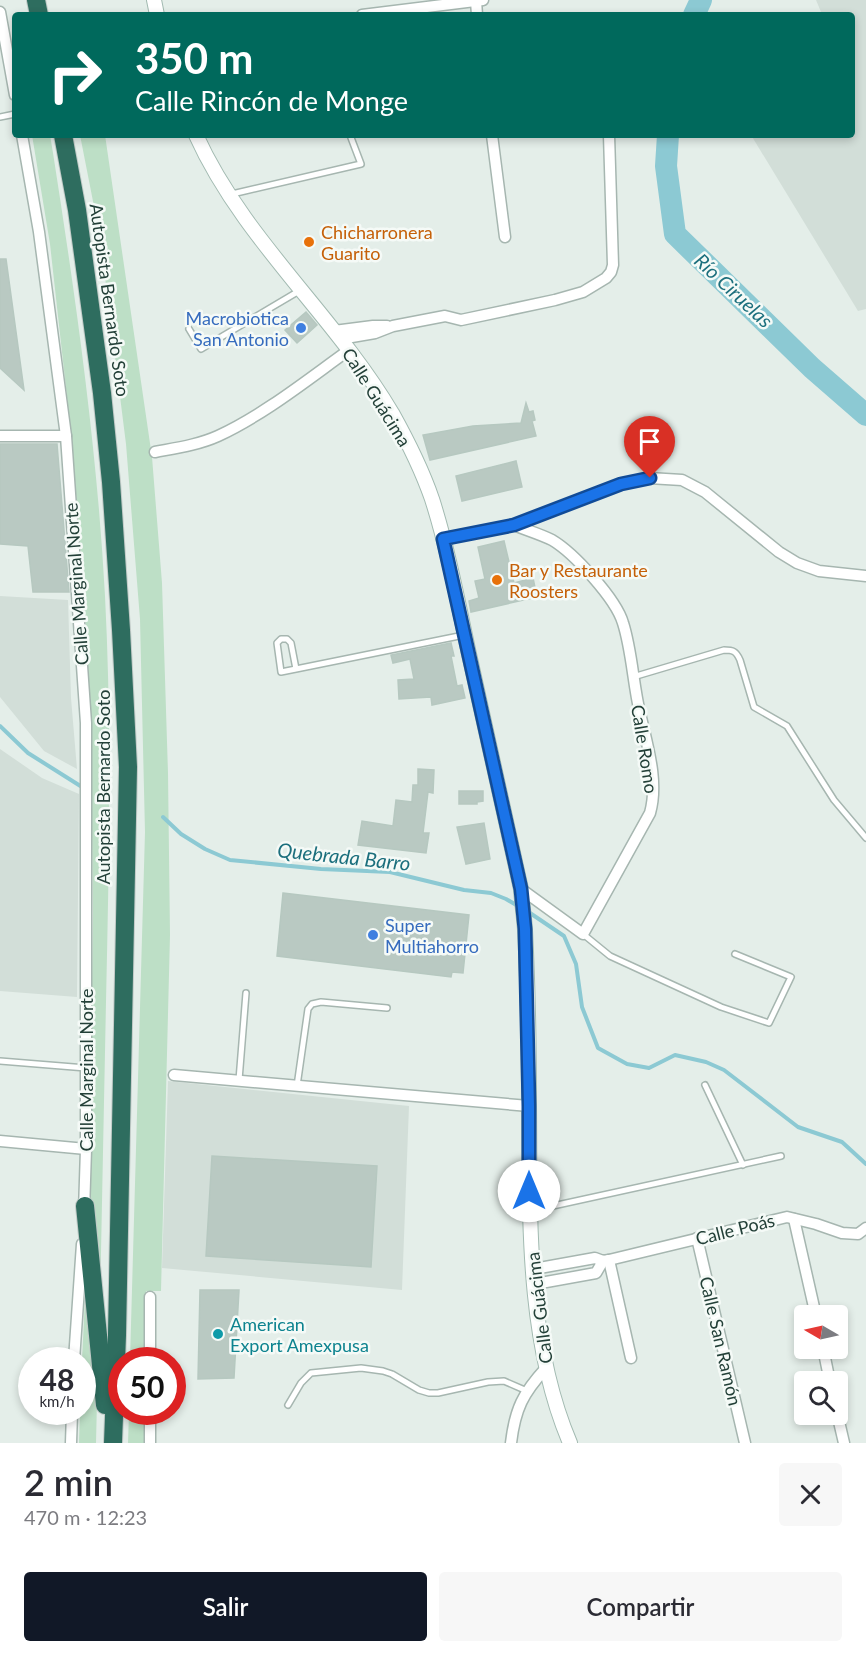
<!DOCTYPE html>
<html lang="es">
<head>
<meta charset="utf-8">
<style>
  body { margin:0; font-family:Lato,sans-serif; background:#f7f7f7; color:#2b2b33; height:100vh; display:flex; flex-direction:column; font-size:22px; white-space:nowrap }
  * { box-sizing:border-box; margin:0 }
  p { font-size:20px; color:#7c7c81 }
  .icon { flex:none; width:33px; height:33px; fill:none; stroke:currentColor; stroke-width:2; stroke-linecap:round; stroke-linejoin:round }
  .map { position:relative; height:1443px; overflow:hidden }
  .drawer { display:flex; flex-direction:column; background:#fff; flex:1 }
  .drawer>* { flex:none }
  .top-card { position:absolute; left:12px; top:12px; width:843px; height:126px; border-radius:6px; box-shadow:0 3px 9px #0003; background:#00695c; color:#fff; overflow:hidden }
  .needle { width:39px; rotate:279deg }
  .fabs { position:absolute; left:794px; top:1305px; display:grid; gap:12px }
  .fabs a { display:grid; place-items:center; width:54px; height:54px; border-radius:6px; background:#fff; box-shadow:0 3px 9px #0003; font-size:30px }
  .speed { position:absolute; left:18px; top:1347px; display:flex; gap:12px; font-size:30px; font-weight:700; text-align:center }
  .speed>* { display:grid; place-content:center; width:78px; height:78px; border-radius:50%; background:#fff; box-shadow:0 3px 9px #0003; line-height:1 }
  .speed small { font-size:15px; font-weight:400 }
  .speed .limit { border:9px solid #d22; background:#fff; color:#111 }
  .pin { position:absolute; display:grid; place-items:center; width:51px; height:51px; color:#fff; margin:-62px -26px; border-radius:50% 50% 50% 0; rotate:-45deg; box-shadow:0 0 6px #0007 }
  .pin .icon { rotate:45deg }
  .me { position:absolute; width:66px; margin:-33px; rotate:0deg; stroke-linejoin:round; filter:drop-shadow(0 0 4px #0008) }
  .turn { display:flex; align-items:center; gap:21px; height:126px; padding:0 24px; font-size:27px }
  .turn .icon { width:78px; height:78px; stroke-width:2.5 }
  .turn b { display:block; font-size:42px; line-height:51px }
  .round { display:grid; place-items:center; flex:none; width:63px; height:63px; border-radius:6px; background:#f7f7f7 }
  .overview { display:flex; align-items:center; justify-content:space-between; height:102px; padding:0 24px }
  h1 { font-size:36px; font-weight:600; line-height:45px }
  .button { display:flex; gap:12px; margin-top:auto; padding:12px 24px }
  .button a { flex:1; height:69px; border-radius:6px; background:#111827; color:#fff; font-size:24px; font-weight:600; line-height:69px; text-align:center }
  .button a+a { background:#f7f7f7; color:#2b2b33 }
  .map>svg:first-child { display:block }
  .built { fill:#d2ded8 }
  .green { fill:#bddfc6 }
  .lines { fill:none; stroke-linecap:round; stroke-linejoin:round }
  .stream { stroke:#8cc9d3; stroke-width:4 }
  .river { stroke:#8cc9d3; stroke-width:22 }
  .building { fill:#b9c9c2; stroke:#b6c8c0; stroke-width:1.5 }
  .lane-casing { stroke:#a6b6b0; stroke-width:8 }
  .street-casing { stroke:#a6b6b0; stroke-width:13 }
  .secondary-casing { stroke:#a2bab1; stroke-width:16 }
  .highway-casing { stroke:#c1cac7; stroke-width:20 }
  .lane { stroke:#fff; stroke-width:5 }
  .street { stroke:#fff; stroke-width:10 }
  .secondary { stroke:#fff; stroke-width:14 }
  .highway { stroke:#2e6d5f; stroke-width:18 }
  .route-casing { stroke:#114b97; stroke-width:15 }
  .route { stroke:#1a73e8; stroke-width:10 }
  .food-dot { fill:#e8710a; stroke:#f5faf7; stroke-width:2 }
  .shop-dot { fill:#3f7fe0; stroke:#f5faf7; stroke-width:2 }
  .culture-dot { fill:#0f9aa8; stroke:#f5faf7; stroke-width:2 }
  .labels { text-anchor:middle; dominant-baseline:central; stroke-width:5; stroke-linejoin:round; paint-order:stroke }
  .food-label { font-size:18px; fill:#c56008; stroke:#f5faf7; text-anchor:start }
  .street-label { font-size:18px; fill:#234038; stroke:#f5faf7 }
  .shop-label { font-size:18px; fill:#366cbe; stroke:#f5faf7; text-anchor:end }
  .culture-label { font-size:18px; fill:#0d838f; stroke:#f5faf7; text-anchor:start }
  .water-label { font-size:20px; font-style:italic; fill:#1c6f7d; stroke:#f5faf7 }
</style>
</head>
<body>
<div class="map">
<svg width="866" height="1443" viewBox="0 0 866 1443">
  <rect width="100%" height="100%" fill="#e4eee9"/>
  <g class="built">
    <path d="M816 0H866V309L858 311 751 135H852V15H779L821 12Z"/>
    <path d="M0 596 68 600 71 698 77 769 44 751 0 697Z"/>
    <path d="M0 749 42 778 79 794 77 997 0 991Z"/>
    <path d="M168 1081 409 1106 402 1290 162 1268Z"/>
  </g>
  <g class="green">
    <path d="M32 135H50L53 153C76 300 97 447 105 596 112 731 109 866 106 1002 104 1102 102 1203 100 1303L89 1206 93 913 91 729 84 590 71 433 50 244Z"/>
    <path d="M80 135H105L152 457 162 583 168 773 170 935 161 1291H146V1360H130L145 832 140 619 126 444 100 237Z"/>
    <path d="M85 1298 97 1401 96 1443H79L80 1412H82V1360Z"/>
    <path d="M129 1412H145V1443H128Z"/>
  </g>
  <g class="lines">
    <g class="stream">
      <path d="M0 726 28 753 82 787"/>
      <path d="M163 817 181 834 205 849 230 860 321 869 390 872 464 890 491 893 506 899 518 906"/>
      <path d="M527 911 564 936 576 964 582 1007 598 1048 627 1064 649 1068 675 1055 706 1062 724 1070 798 1127 842 1142 866 1164"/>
    </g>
    <g class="river">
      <path d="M694 15 701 0"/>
      <path d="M668 135 666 166 675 234 812 368 866 415"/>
    </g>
  </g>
  <g class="building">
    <path d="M0 259H6L24 390 0 368Z"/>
    <path d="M306 312 317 325 297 343 285 330Z"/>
    <path d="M526 403 529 412 533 411 535 420 532 421 536 436 430 460 423 435 473 426 521 423Z"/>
    <path d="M0 444H57L69 592H33L28 546 0 544Z"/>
    <path d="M516 461 522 487 462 501 456 476Z"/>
    <path d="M504 541 514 583 533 578 537 597 471 612 469 601 479 598 475 581 485 579 478 547Z"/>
    <path d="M451 643 454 656H451L457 686 462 685 465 698 432 705 431 697 399 699 398 680 414 679 410 659 393 663 391 655Z"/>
    <path d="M418 769 434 770 433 793 428 792 423 833H429L426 853 358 845 362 821 393 826 396 800 412 802 413 785H418Z"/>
    <path d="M459 791H483V801L477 802V804H459Z"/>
    <path d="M484 823 490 859 466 864 457 827Z"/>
    <path d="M283 893 469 915 463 973 452 972 451 977 277 956Z"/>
    <path d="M212 1156 377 1166 371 1267 206 1256Z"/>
    <path d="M200 1290H239L234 1378 198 1379Z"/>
  </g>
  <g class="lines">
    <g class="lane-casing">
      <g id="lane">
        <path d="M0 117 15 114"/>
        <path d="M232 194 361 164 350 135"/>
        <path d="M189 329 201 349 299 291"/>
        <path d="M296 669 291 643 287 639H281L277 643 281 672 296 669 464 635"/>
        <path d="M633 677 724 650C733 650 736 651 740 660L754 707 787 726 834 800 866 838"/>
        <path d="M583 934 610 956 721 1007 769 1023 791 977 735 954"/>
        <path d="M0 1061 86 1068"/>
        <path d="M239 1080 246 993"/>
        <path d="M705 1085 743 1165"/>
        <path d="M297 1086 308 1009 312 1004 321 1002 387 1008"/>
        <path d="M530 1211 781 1156"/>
        <path d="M288 1405 301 1383 311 1373 361 1368 383 1371 392 1374 419 1390 429 1393H438L488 1382 504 1381 527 1391"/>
      </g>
    </g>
    <g class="street-casing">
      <g id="street">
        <path d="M476 1 477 15"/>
        <path d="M0 12 15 95"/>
        <path d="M362 15 483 0"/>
        <path d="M22 135 39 232 66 436 86 723V1149L84 1211"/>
        <path d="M492 135 505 237"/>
        <path d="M334 331 373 326H387"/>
        <path d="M340 339 375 333 393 326 445 316 461 320 555 300 583 292 606 278 611 272 613 265 609 135"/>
        <path d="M0 436H66"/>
        <path d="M155 452C176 448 198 445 218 436 265 414 307 380 349 350"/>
        <path d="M514 525C526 530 540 534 552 540 574 553 616 599 623 623 632 651 633 684 640 713 647 745 659 781 650 813L583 934 521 889"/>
        <path d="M443 539 514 525 621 484 649 478 682 480 705 492 779 552 797 563 819 571 866 576"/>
        <path d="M174 1075 529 1106"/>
        <path d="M0 1141 86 1149"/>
        <path d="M794 1219 816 1316"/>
        <path d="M697 1238 745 1443"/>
        <path d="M609 1260 631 1358"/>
        <path d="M534 1269 595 1258 603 1261 609 1260 787 1217 816 1224 842 1233 858 1234 866 1228"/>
        <path d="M535 1284 596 1273 603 1261"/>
        <path d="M823 1348 830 1382"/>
        <path d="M74 1360 82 1244"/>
        <path d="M150 1360V1297"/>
        <path d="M837 1413 844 1443"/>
        <path d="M71 1443 72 1412"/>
        <path d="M150 1443V1412"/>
        <path d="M511 1443C515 1409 523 1393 546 1368"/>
      </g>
    </g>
    <g class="secondary-casing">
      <g id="secondary">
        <path d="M154 0 157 15"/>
        <path d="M196 135C243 239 334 315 392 413 407 440 422 470 432 499 448 549 458 603 469 654 486 732 504 811 521 889 522 903 524 916 525 930 528 989 529 1048 529 1107 530 1217 526 1340 570 1443"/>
      </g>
    </g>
    <g class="highway-casing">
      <g id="highway">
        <path d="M36 0 39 15"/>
        <path d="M63 135 77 210 102 393 111 482 121 630 128 767 117 1335 113 1443"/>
        <path d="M85 1206 105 1405"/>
      </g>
    </g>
    <use href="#lane" class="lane"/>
    <use href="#street" class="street"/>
    <use href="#secondary" class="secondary"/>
    <use href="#highway" class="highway"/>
  </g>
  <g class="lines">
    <g class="route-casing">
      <path id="route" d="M529 1191V1106L525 929 521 889 443 539 514 525 621 484 650 478"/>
    </g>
    <use href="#route" class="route"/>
  </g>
  <g class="food-dot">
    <circle cx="309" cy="242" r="6"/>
    <circle cx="497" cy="580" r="6"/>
  </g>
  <g class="shop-dot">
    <circle cx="301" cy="328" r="6"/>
    <circle cx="373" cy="935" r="6"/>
  </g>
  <circle class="culture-dot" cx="218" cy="1334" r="6"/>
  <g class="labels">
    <g class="food-label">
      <text x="321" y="232">Chicharronera<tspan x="321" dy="21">Guarito</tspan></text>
      <text x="509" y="570">Bar y Restaurante<tspan x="509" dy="21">Roosters</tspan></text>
    </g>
    <g class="street-label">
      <text transform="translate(110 300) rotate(82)">Autopista Bernardo Soto</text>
      <text transform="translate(377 397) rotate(58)">Calle Guácima</text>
      <text transform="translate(76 584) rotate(-94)">Calle Marginal Norte</text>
      <text transform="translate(645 749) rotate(81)">Calle Romo</text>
      <text transform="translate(103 787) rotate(-90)">Autopista Bernardo Soto</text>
      <text transform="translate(86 1070) rotate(-90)">Calle Marginal Norte</text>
      <text transform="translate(735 1229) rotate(-14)">Calle Poás</text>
      <text transform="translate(539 1308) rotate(-97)">Calle Guácima</text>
      <text transform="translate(721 1341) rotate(77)">Calle San Ramón</text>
    </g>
    <g class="shop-label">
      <text x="289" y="318">Macrobiotica<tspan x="289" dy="21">San Antonio</tspan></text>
      <text x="385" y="925" text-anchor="start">Super<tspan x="385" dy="21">Multiahorro</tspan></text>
    </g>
    <g class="culture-label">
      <text x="230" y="1324">American<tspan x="230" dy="21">Export Amexpusa</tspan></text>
    </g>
    <g class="water-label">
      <text transform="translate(734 290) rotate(43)">Río Ciruelas</text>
      <text transform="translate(344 856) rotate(6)">Quebrada Barro</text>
    </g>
  </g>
</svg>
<div class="fabs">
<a><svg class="needle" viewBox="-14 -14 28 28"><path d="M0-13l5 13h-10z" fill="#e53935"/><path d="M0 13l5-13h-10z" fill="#7c7c81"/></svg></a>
<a><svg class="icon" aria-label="search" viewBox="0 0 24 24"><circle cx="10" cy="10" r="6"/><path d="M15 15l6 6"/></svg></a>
</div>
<div class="speed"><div>48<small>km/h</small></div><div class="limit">50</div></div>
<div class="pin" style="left:650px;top:478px;background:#d93025"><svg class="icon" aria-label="arrive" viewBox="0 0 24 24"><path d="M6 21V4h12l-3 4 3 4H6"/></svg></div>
<svg class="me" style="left:529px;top:1191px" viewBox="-20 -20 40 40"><circle r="19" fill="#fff"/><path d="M0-13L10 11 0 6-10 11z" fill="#1a73e8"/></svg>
<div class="top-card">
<div class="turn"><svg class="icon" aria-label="right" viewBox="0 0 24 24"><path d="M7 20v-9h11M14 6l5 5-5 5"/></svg><div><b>350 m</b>Calle Rincón de Monge</div></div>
</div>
</div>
<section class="drawer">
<div class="overview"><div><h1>2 min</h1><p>470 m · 12:23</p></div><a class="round"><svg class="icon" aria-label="close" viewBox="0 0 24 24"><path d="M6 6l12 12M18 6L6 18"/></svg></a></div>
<div class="button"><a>Salir</a><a>Compartir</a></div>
</section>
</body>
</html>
